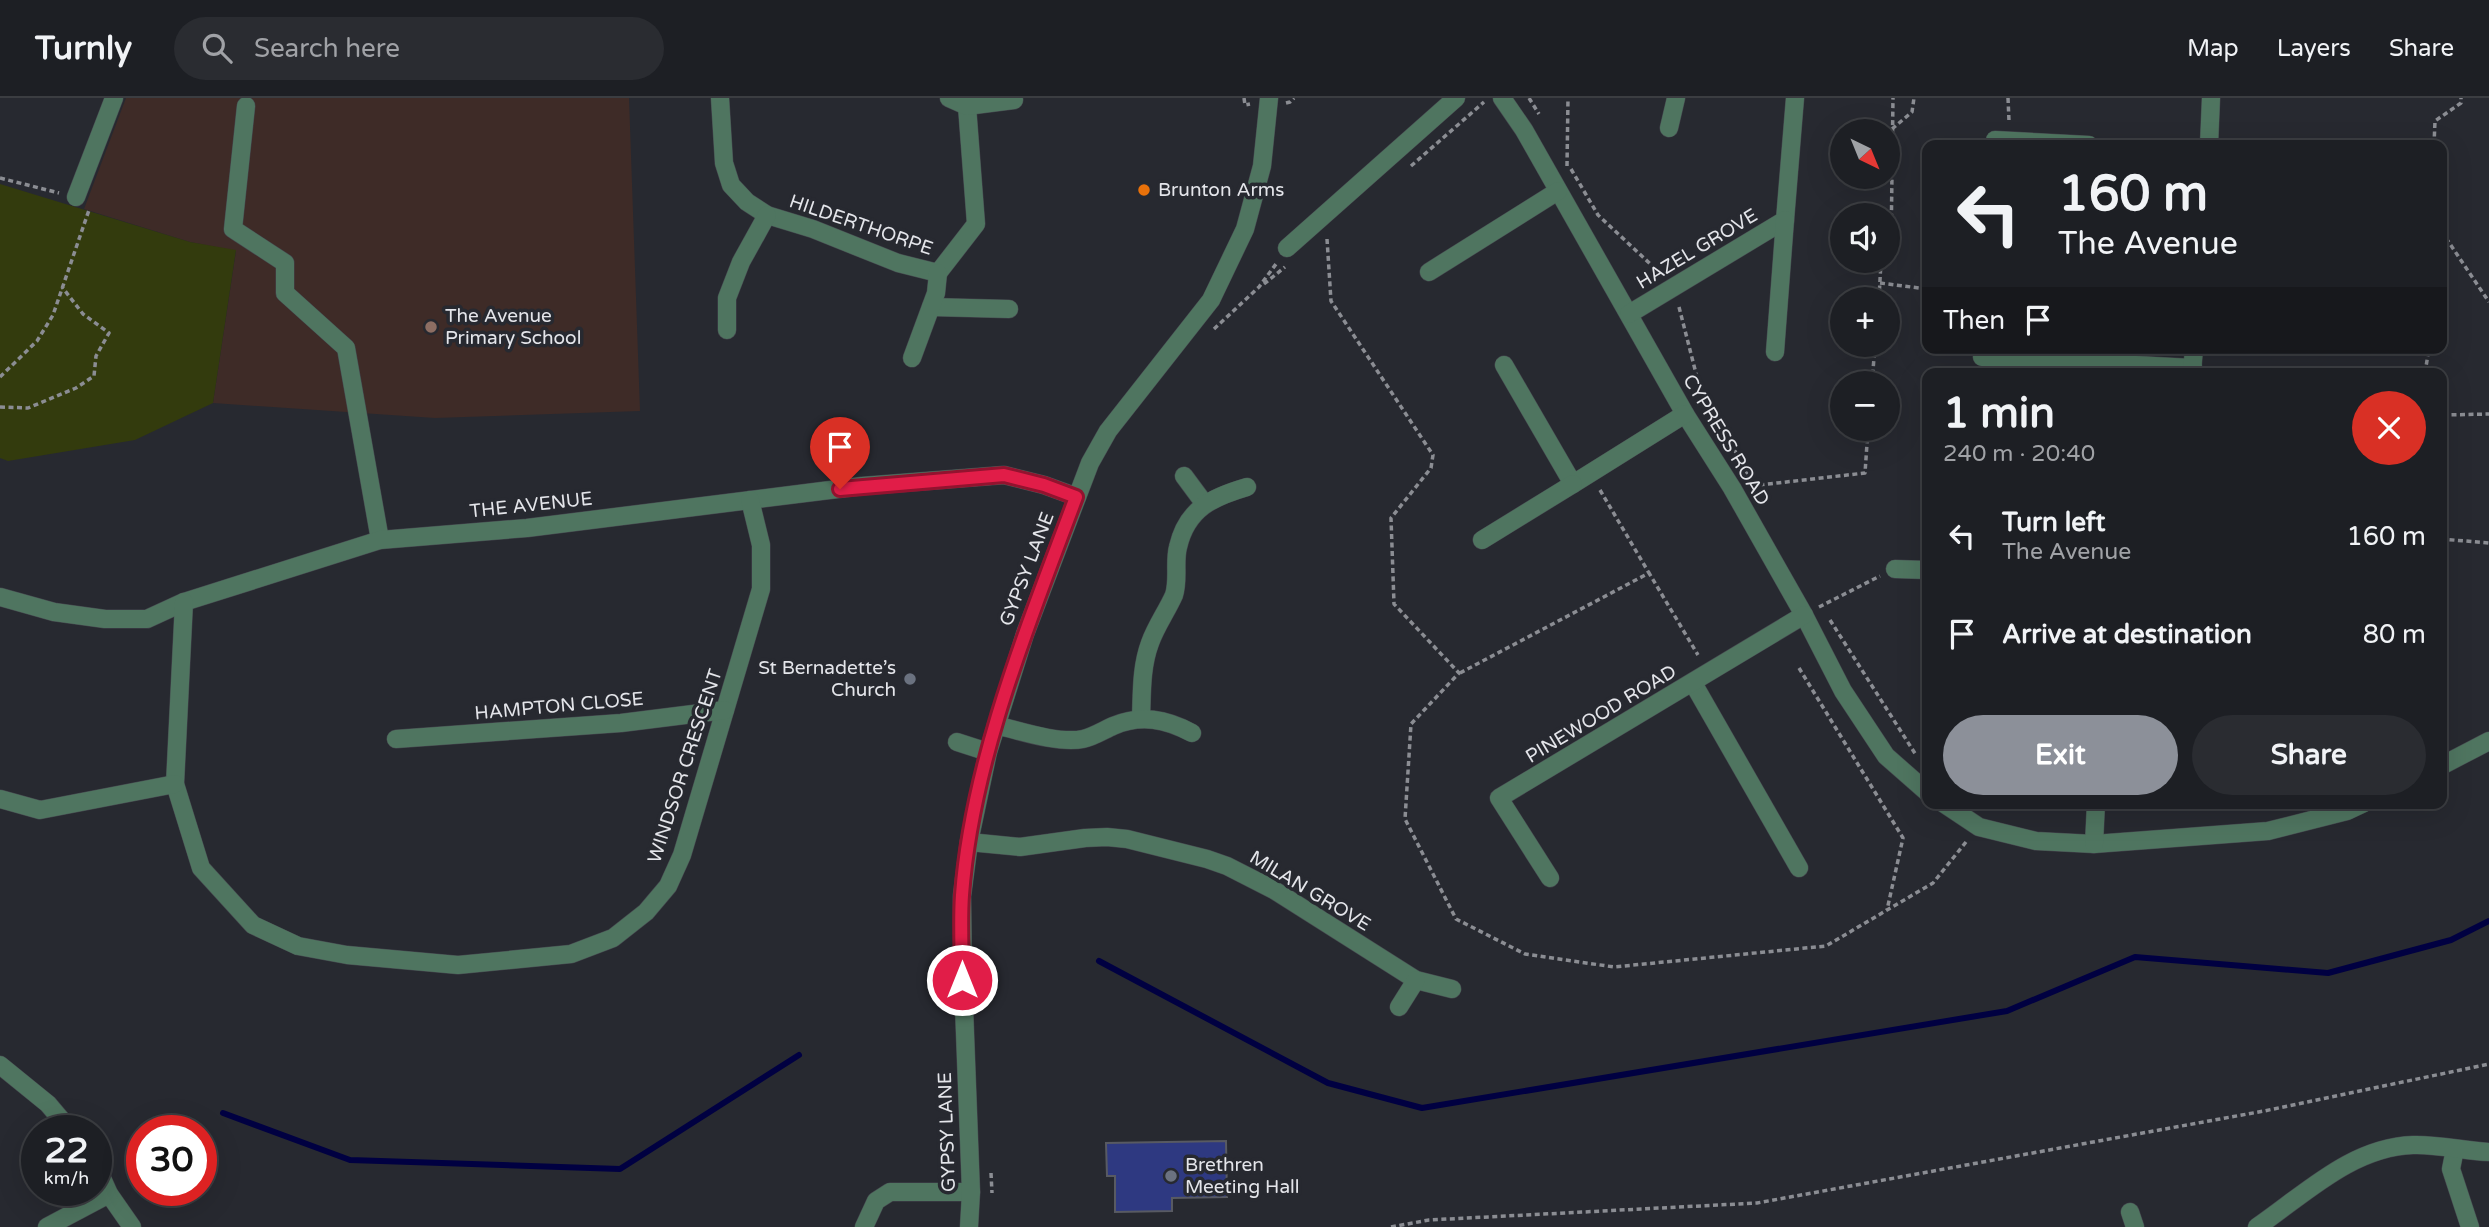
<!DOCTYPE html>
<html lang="en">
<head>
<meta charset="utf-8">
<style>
  body { margin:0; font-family:"Varela Round",sans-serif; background:#2a2c31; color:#f1f3f6; height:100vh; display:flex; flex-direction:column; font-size:26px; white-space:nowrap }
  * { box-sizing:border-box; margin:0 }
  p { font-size:23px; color:#a0a2a6 }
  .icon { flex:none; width:38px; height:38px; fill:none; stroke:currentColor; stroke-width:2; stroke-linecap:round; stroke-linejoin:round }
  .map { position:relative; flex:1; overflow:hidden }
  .details { position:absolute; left:1922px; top:270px; width:525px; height:441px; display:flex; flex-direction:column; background:#1d1f24; border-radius:14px; box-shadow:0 7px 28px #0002,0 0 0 2px #3b3d41 }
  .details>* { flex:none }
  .top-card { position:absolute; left:1922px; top:42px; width:525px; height:214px; border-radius:14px; box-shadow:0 7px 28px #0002,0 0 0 2px #3b3d41; background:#1d1f24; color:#f1f3f6; overflow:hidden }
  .needle { width:46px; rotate:137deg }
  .fabs { position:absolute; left:1830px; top:21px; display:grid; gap:14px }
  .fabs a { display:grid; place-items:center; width:70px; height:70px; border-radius:50%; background:#1d1f24; box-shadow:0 7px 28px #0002,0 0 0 2px #3b3d41; font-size:35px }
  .speed { position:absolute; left:21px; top:1017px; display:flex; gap:14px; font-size:35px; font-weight:700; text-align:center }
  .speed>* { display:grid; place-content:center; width:91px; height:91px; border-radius:50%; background:#1d1f24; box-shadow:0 7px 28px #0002,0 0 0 2px #3b3d41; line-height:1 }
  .speed small { font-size:18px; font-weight:400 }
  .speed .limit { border:10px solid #d22; background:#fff; color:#111 }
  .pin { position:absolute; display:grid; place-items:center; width:60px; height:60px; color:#fff; margin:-72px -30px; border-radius:50% 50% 50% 0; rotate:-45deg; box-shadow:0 0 7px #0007 }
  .pin .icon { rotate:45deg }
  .me { position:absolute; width:77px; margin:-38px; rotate:0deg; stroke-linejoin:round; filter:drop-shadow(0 0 5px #0008) }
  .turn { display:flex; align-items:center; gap:24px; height:147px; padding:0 21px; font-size:32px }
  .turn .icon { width:91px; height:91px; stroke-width:2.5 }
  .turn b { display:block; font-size:49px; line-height:60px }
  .then { display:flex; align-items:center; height:66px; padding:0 21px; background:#0003; gap:14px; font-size:26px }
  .round { display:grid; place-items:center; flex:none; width:74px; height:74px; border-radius:37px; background:#2a2c31 }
  .headline { display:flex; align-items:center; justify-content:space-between; height:119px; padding:0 21px }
  h1 { font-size:42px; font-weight:700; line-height:52px }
  .action { display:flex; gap:14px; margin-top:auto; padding:14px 21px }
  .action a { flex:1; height:80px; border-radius:42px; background:#8c9099; color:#fff; font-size:28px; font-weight:700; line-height:80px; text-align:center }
  .action a+a { background:#2a2c31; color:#f1f3f6 }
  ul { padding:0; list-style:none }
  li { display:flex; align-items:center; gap:21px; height:98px; padding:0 21px }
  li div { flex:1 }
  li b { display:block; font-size:26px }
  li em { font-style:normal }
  header { display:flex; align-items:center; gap:42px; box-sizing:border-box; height:98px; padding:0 35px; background:#1d1f24; border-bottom:2px solid #3b3d41 }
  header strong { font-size:33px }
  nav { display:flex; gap:38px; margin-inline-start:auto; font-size:24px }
  .search { width:490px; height:63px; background:#2a2c31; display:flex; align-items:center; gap:18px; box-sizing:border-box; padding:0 24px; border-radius:38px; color:#a0a2a6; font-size:26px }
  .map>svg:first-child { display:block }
  .education { fill:#3e2b27 }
  .green { fill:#333b0d }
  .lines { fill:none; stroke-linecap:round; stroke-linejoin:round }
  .stream { stroke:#000041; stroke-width:6 }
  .building { fill:#2e3981; stroke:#585a62; stroke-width:2 }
  .minor-casing { stroke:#45474e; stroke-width:19 }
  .path { stroke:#8b8d93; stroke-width:3.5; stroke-dasharray:5 3.5; stroke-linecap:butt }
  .minor { stroke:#4f7560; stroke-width:18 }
  .route-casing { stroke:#92132f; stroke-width:18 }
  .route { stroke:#e11d48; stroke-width:12 }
  .food-dot { fill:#e8710a; stroke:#272930; stroke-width:2.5 }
  .education-dot { fill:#8d6e63; stroke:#272930; stroke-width:2.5 }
  .worship-dot { fill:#6b7280; stroke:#272930; stroke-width:2.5 }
  .labels { text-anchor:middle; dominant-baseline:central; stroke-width:7; stroke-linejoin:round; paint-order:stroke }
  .poi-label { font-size:19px; fill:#e4e5ea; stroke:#272930; text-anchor:start }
  .street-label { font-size:19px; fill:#e4e5ea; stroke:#272930 }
</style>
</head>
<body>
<header>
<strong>Turnly</strong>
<div class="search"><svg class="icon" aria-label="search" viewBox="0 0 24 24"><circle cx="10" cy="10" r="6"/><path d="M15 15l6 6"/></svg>Search here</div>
<nav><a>Map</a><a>Layers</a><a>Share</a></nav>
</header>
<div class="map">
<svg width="2489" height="1129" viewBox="0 0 2489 1129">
  <rect width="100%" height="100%" fill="#272930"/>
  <path class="education" d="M126 0H629L640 313 435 320 213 305 236 153 190 144 84 111Z"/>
  <path class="green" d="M0 86 190 144 236 152 213 305 135 342 8 363 0 360Z"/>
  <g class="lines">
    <g class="stream">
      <path d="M1099 863 1328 985 1422 1010 2007 913 2135 859 2328 875 2451 842 2489 823"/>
      <path d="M223 1015 350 1062 620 1071 799 957"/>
    </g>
  </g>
  <path class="building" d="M1226 1043 1227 1099 1172 1100V1113L1115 1114V1078H1107L1106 1045Z"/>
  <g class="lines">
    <g class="minor-casing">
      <g id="minor">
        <path d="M720 0 724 65 731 87 747 104 767 117 813 131 898 165 938 175 976 126 967 8"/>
        <path d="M949 0 967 8 1014 2"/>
        <path d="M1502 0 1524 32 1685 316 1732 390 1804 517 1843 593 1886 658 1927 694"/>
        <path d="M246 8 233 131 285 165V195L346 250 380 442"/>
        <path d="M1669 30 1676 0"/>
        <path d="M1995 42 2089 47"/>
        <path d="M2209 47 2211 0"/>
        <path d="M76 99 114 0"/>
        <path d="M1287 150 1456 0"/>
        <path d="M1429 174 1558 93"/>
        <path d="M931 209 1009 211"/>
        <path d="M1629 216 1785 122 1795 0"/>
        <path d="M727 232V200L741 164 767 117"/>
        <path d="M1775 254 1785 122"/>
        <path d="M1982 259 2193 270"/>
        <path d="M912 260 936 195 938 175"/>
        <path d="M1504 267 1573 386 1685 316"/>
        <path d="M2192 275 2194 250"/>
        <path d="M1184 378 1204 405"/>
        <path d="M1482 442 1573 386"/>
        <path d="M1895 471 1927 472"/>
        <path d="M0 499 54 514 105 521H147L184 504 380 442 527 430 862 388 1004 377 1044 387 1077 399"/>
        <path d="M184 504 175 686 201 770 253 827 298 848 347 857 458 867 571 856 613 840 646 814 668 788 682 757 761 491V447L750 402"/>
        <path d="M1693 585 1799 770"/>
        <path d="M1141 620C1142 595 1141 569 1150 545 1156 528 1167 513 1174 497 1179 482 1174 464 1178 449 1187 410 1213 399 1247 389"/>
        <path d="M996 627C1020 633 1059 646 1083 641 1093 639 1104 632 1113 628 1141 616 1166 621 1192 635"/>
        <path d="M396 641 621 625 725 612"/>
        <path d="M957 644 988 654"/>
        <path d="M2441 668 2489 643"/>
        <path d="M0 701 40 712 175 686"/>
        <path d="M1943 705 1979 729 2036 743 2094 746 2268 733 2347 713 2364 705"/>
        <path d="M969 744 1020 749 1085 740 1107 739 1127 741 1207 761 1227 768 1274 792 1416 882 1452 891"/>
        <path d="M2094 746 2096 705"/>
        <path d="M1550 780 1499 700 1804 517"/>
        <path d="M1399 909 1416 882"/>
        <path d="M0 967 48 1006 70 1032"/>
        <path d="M2455 1051 2451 1071 2470 1129"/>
        <path d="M96 1067 109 1096 132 1129"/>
        <path d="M2130 1114 2135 1129"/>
        <path d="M47 1129 109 1096"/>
        <path d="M864 1129 876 1103 890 1094H971"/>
        <path d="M969 1129 971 1094 963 882 962 798 969 744 988 654 1025 536 1090 365 1108 333 1211 202 1245 131 1262 68 1269 0"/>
        <path d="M2257 1129C2305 1096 2352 1049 2413 1047 2438 1046 2464 1053 2489 1054"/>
      </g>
    </g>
    <g class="path">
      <path d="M1244 0 1245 7 1250 6"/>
      <path d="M1529 0 1539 16"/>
      <path d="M2008 0 2009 23"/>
      <path d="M1286 5 1290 4 1294 0"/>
      <path d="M1892 31 1912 14 1914 0"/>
      <path d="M2434 47 2435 23 2461 5V0"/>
      <path d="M1411 68 1484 4"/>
      <path d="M1567 68 1568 0"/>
      <path d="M1571 71 1598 117 1661 176"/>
      <path d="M0 80 59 95"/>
      <path d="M2441 134 2446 140 2441 171"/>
      <path d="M2446 140 2489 204"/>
      <path d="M1327 141 1331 203 1433 357 1431 370 1391 420 1394 506 1459 575 1411 626 1405 721 1456 821 1525 856 1614 869 1826 848 1933 785 1966 744"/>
      <path d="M1888 153 1891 151 1893 0"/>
      <path d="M1880 185 1927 191"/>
      <path d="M1264 186 1285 169"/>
      <path d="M1879 201 1881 163"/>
      <path d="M1679 209 1700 291 1749 378"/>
      <path d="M1214 231 1259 189 1276 166"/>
      <path d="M2425 275 2429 250"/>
      <path d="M0 279 37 243 53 217 89 112"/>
      <path d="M1872 285 1875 247"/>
      <path d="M0 309 28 310 76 290 94 278 96 258 109 235 83 216 62 189"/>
      <path d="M2443 317 2489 316"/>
      <path d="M1751 388 1865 375 1868 331"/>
      <path d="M1600 392 1649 475"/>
      <path d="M2441 441 2489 445"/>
      <path d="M1819 509 1880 478"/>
      <path d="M1830 522 1916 657"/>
      <path d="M1799 570 1903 740 1887 812"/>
      <path d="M1460 575 1649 475 1698 557"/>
      <path d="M2255 705 2284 708"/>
      <path d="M991 1075 992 1095"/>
      <path d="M1391 1129 1429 1122 1757 1105 2264 1013 2489 966"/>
    </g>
    <use href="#minor" class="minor"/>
  </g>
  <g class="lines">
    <g class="route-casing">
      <path id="route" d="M840 391 1004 377 1044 387 1076 399C1029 525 972 662 962 797 960 825 962 854 962 882"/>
    </g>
    <use href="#route" class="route"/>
  </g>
  <circle class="food-dot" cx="1144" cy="92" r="7"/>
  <circle class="education-dot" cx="431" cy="229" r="7"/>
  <g class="worship-dot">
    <circle cx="910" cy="581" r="7"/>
    <circle cx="1171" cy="1078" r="7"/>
  </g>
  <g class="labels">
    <g class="poi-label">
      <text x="1158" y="92">Brunton Arms</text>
      <text x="445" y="218">The Avenue<tspan x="445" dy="22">Primary School</tspan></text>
      <text x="896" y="570" text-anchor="end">St Bernadette’s<tspan x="896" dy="22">Church</tspan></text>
      <text x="1185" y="1067">Brethren<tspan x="1185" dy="22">Meeting Hall</tspan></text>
    </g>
    <g class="street-label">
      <text transform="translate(861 127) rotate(19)">HILDERTHORPE</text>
      <text transform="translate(1697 151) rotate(-31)">HAZEL GROVE</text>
      <text transform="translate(1726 342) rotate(59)">CYPRESS ROAD</text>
      <text transform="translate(531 407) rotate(-6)">THE AVENUE</text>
      <text transform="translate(1027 471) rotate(-69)">GYPSY LANE</text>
      <text transform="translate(559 608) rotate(-5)">HAMPTON CLOSE</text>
      <text transform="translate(1601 616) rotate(-31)">PINEWOOD ROAD</text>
      <text transform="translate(685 668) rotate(-72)">WINDSOR CRESCENT</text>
      <text transform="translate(1310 793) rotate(31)">MILAN GROVE</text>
      <text transform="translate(947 1034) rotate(-92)">GYPSY LANE</text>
    </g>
  </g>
</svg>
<div class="fabs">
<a><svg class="needle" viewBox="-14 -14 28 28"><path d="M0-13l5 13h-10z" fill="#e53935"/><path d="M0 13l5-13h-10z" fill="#a0a2a6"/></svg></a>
<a><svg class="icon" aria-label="sound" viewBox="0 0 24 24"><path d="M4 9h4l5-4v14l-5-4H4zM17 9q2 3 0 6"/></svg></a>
<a>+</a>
<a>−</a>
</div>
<div class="speed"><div>22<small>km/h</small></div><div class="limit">30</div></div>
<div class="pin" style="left:840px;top:391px;background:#d93025"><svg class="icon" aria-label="arrive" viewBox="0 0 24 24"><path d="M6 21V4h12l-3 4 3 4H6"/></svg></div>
<svg class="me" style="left:962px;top:882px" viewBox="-20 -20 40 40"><circle r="17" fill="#e11d48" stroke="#fff" stroke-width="3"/><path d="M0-11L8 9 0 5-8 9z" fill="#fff"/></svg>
<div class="top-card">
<div class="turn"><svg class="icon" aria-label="left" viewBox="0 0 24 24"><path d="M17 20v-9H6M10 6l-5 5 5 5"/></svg><div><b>160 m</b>The Avenue</div></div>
<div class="then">Then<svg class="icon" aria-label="arrive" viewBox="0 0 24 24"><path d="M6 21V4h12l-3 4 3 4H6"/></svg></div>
</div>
<section class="details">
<div class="headline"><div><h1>1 min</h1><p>240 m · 20:40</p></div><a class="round" style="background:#d93025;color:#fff"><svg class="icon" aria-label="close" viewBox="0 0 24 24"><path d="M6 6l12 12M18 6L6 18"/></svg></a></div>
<ul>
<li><svg class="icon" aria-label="left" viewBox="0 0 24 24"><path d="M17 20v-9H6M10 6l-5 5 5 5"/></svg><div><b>Turn left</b><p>The Avenue</p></div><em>160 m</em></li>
<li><svg class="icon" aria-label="arrive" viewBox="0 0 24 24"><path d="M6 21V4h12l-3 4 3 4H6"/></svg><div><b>Arrive at destination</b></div><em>80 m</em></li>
</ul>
<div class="action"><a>Exit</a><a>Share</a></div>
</section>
</div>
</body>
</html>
